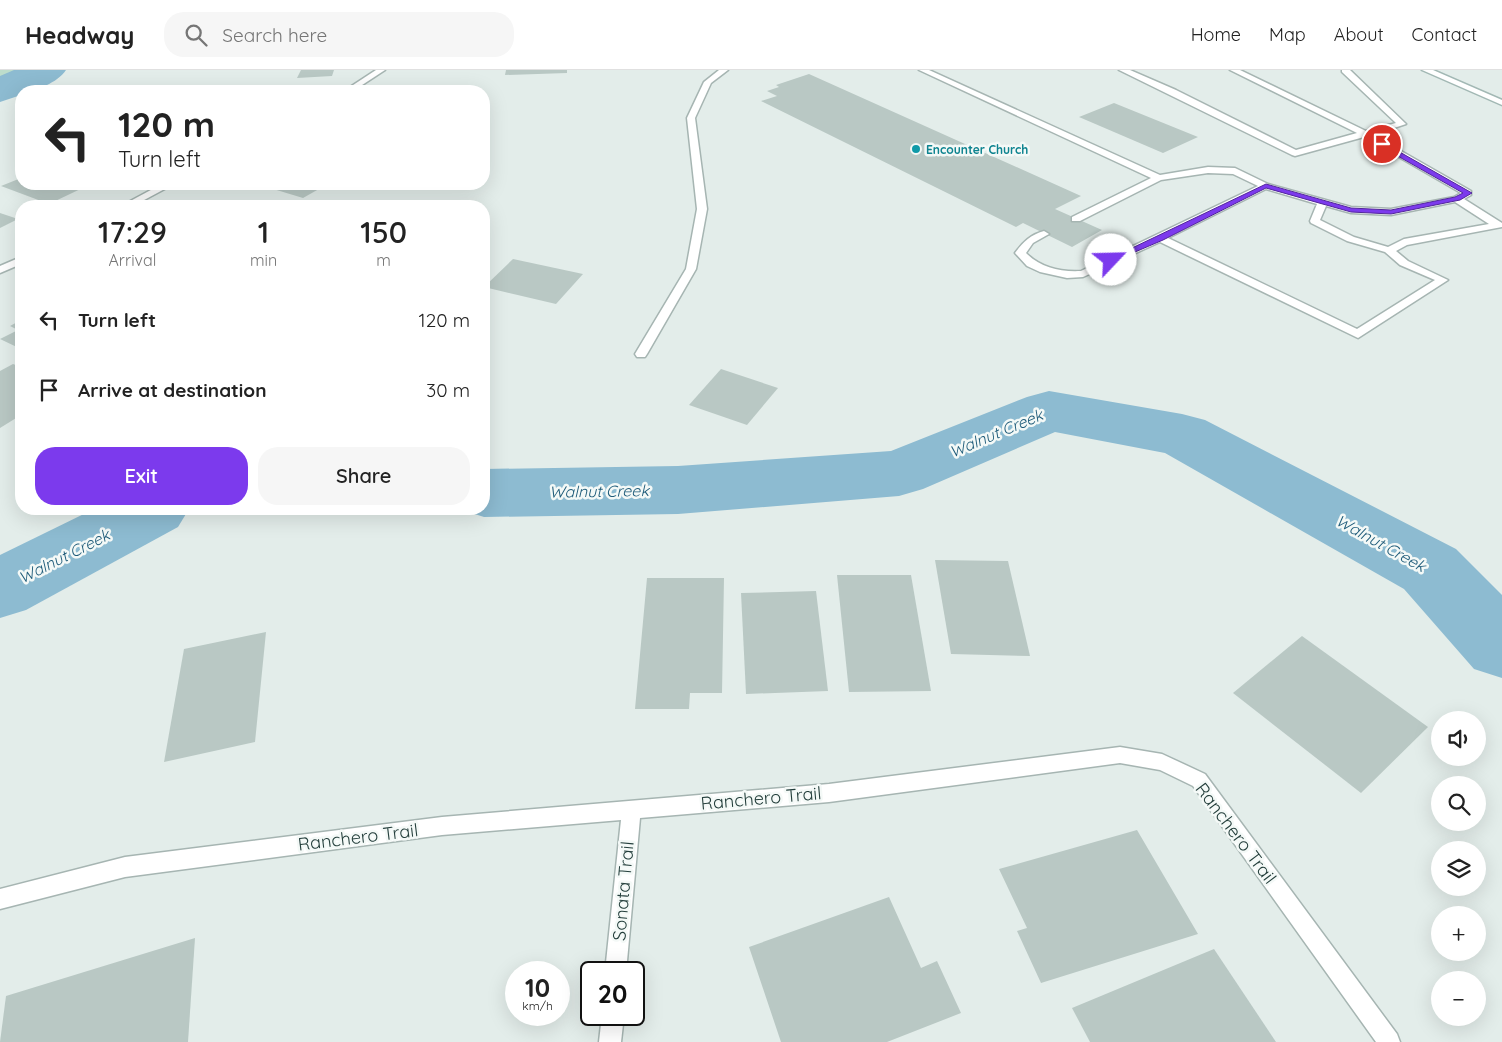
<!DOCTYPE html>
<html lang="en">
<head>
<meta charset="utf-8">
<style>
  body { margin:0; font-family:Quicksand,sans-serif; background:#f6f6f6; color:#222; height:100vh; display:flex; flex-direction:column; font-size:19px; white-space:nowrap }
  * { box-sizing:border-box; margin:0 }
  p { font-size:16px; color:#767676 }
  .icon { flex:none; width:28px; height:28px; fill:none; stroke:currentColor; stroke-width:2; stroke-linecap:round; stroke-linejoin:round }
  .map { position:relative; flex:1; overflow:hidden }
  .panel { position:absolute; left:15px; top:130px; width:475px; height:315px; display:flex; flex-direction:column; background:#fff; border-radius:20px; box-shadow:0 5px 20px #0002 }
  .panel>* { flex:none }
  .hud { position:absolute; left:15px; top:15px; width:475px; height:105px; border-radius:20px; box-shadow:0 5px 20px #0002; background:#fff; color:#222; overflow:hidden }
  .controls { position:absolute; left:1431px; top:641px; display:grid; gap:10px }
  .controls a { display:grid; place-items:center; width:55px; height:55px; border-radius:50%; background:#fff; box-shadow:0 5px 20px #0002; font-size:25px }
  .speed { position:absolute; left:505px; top:891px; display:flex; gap:10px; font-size:25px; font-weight:700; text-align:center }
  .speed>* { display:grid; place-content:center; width:65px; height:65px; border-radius:50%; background:#fff; box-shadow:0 5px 20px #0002; line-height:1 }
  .speed small { font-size:12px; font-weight:400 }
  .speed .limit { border:2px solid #111; border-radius:8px; background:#fff; color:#111 }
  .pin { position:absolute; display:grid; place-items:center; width:42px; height:42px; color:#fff; margin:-21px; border:2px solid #fff; border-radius:50%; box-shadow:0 1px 5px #0007 }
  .me { position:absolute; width:55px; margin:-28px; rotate:66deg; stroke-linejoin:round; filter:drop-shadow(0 0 4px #0008) }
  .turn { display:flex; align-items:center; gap:18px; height:105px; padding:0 20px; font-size:22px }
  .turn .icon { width:65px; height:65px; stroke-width:2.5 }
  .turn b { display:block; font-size:35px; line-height:42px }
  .eta { display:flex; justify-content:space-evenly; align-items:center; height:85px; text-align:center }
  .eta b { font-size:30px; font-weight:600; line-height:35px }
  .button { display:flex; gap:10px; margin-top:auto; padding:10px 20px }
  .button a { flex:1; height:58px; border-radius:20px; background:#7c3aed; color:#fff; font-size:20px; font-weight:600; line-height:58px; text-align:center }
  .button a+a { background:#f6f6f6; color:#222 }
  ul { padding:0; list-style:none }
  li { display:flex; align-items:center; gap:15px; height:70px; padding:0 20px }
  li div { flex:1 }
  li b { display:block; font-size:19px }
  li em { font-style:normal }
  header { display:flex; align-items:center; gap:30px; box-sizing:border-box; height:70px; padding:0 25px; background:#fff; border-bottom:1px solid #e0e0e0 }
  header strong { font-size:24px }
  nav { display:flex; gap:28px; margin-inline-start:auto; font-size:18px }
  .search { width:350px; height:45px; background:#f6f6f6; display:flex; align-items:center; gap:12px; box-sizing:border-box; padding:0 18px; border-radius:20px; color:#767676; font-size:19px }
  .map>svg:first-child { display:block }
  .green { fill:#bdddcb }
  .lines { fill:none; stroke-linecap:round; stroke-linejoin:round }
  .river { fill:#8dbbd1; fill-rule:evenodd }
  .building { fill:#b9c8c4 }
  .lane-casing { stroke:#a6b5b2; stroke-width:3 }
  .street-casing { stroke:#a6b5b2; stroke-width:3 }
  .secondary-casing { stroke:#a2b8b4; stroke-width:3 }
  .lane { fill:#fff; fill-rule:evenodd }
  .street { fill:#fff; fill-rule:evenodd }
  .secondary { fill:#fff; fill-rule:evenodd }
  .route { fill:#7c3aed; stroke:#51269a }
  .culture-dot { fill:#0f9aa8; stroke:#f4f9f7; stroke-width:2 }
  .labels { text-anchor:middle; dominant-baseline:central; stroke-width:5; stroke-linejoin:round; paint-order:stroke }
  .far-culture-label { font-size:12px; font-weight:bold; fill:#0d838f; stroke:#f4f9f7; text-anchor:start }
  .water-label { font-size:16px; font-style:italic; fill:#1e5b79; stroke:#f4f9f7 }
  .near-street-label { font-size:18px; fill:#233e3b; stroke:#f4f9f7 }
</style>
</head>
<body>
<header>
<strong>Headway</strong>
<div class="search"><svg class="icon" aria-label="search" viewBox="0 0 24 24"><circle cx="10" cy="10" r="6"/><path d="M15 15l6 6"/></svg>Search here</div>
<nav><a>Home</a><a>Map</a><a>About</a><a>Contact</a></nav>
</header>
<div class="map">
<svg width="1502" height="972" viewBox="0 0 1502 972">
  <rect width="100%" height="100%" fill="#e3edea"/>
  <path class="green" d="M0 0H33L0 15Z"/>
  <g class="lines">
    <g class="river">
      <path d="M14 0H66C57 13 37 21 21 21V25L0 32V6Z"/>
      <path d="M1049 321 1182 344 1205 350 1456 479 1502 525V608L1474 599 1404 519 1165 383 1055 362 923 419 899 426 678 444 484 447 459 439H484V399L678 396 891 381 1027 327Z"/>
      <path d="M94 439H189L178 457 26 540 0 548V485Z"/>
    </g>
  </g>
  <g class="building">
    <path d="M301 0H334L332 6 297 8Z"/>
    <path d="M506 0H567V3L505 5Z"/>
    <path d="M809 4 1081 126 1055 139 1102 160 1072 177 1023 153 1016 157 761 31 777 26 767 21 779 17 776 15Z"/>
    <path d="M1114 33 1198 67 1163 83 1079 47Z"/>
    <path d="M21 108V114H91L49 134 1 116Z"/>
    <path d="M277 114H347L339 118 326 115 303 128 270 118Z"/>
    <path d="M0 143 18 149 0 158Z"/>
    <path d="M513 189 583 204 556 234 484 217Z"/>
    <path d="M21 250V279L0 269 18 260 10 256Z"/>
    <path d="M13 294 21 297V345L0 358V301Z"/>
    <path d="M721 299 778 318 747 355 689 335Z"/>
    <path d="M935 490 1008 491 1030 586 951 584Z"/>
    <path d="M837 505H911L931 621 849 622Z"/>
    <path d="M647 508H724L722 623H690L689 639H635Z"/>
    <path d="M816 521 828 621 746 624 741 523Z"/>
    <path d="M266 562 255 672 164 692 184 579Z"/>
    <path d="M1302 566 1428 657 1361 723 1233 623Z"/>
    <path d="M1137 760 1198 864 1041 913 1017 861 1027 858 999 799Z"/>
    <path d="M889 827 921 898 937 891 961 943 887 972H781L749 877Z"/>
    <path d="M195 868 188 972H0L6 926Z"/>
    <path d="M1214 879 1276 972H1090L1072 938Z"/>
  </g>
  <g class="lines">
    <g class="lane-casing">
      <g id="lane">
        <path d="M719 0H728L711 13 695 48 707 139 696 199 647 284 645 287H637L635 284 686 199 697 139 687 48 704 12Z"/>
        <path d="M919 0H929L1160 105 1208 97 1235 98 1268 114 1351 137 1391 139 1454 127 1461 123 1364 67 1295 86 1292 85 1119 0H1130L1176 20 1296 80 1357 63 1230 0H1240L1366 61 1396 53 1342 2V0H1350L1406 54 1373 65 1471 121V125L1464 129 1502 153V157L1407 175 1396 181 1408 191 1448 210 1358 268 1160 172 1083 207 1067 208 1040 202 1027 196 1015 183C1023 172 1030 165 1044 161L1049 164 1033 173 1026 183C1041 198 1060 202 1081 201L1258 116 1233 104 1208 103 1161 110 1080 151H1072V147L1151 108ZM1266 119 1317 134 1310 151 1311 153 1347 171 1385 182 1400 195 1435 210 1357 259 1168 168ZM1455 132 1489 154 1404 169 1388 177 1354 167 1320 150 1326 136 1351 143 1391 145Z"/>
      </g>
    </g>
    <g class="street-casing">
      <g id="street">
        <path d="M376 0H385L353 21H344Z"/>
        <path d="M162 114H174L133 136H121Z"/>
        <path d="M21 187V194L0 203V196Z"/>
        <path d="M1120 677 1162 684 1205 704 1397 964 1400 972H1376L1193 716 1160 700 1120 693 829 732 640 748 626 902H605L621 750 442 765 125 807 0 839V819L125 787 442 747 829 714Z"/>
        <path d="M602 945H624L621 972H599Z"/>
      </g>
    </g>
    <g class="secondary-casing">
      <path id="secondary" d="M1422 0H1433L1502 30V35Z"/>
    </g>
    <use href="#lane" class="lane"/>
    <use href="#street" class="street"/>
    <use href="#secondary" class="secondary"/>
  </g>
  <path class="route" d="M1382 72 1472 123 1460 130 1391 144 1351 142 1266 118 1163 170 1114 191 1107 190 1266 114 1351 138 1391 140 1455 127 1463 123 1380 76 1379 74Z"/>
  <circle class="culture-dot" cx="916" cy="79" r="5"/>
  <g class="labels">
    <g class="far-culture-label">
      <text x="926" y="79">Encounter Church</text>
    </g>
    <g class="water-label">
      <text transform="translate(996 363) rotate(-23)">Walnut Creek</text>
      <text transform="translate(599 421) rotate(-1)">Walnut Creek</text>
      <text transform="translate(1381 473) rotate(29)">Walnut Creek</text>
      <text transform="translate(64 486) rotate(-27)">Walnut Creek</text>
    </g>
    <g class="near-street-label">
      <text transform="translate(761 728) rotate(-5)">Ranchero Trail</text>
      <text transform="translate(1236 763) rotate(53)">Ranchero Trail</text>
      <text transform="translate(358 767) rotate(-7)">Ranchero Trail</text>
      <text transform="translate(623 821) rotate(-85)">Sonata Trail</text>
    </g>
  </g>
</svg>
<div class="controls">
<a><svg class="icon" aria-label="sound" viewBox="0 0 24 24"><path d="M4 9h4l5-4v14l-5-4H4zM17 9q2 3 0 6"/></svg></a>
<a><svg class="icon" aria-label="search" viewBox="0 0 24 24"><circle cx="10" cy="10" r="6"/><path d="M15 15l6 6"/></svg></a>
<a><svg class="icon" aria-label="layers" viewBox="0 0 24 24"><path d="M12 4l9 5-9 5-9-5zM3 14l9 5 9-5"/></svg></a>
<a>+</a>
<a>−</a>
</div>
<div class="speed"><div>10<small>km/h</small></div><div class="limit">20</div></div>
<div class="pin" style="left:1382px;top:74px;background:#d93025"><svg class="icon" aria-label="arrive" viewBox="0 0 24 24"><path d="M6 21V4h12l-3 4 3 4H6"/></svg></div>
<svg class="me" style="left:1111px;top:190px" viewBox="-20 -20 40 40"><circle r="19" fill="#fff"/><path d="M0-13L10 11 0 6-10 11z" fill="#7c3aed"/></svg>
<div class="hud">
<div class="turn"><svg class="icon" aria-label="left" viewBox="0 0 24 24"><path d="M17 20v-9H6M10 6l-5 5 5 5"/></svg><div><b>120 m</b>Turn left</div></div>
</div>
<section class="panel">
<div class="eta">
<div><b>17:29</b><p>Arrival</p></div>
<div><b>1</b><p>min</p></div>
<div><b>150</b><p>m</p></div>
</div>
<ul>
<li><svg class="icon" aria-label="left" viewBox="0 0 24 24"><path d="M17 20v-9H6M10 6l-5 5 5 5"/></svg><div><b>Turn left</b></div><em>120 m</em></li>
<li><svg class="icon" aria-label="arrive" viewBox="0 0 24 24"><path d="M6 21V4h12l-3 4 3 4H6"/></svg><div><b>Arrive at destination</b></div><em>30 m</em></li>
</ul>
<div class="button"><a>Exit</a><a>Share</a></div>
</section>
</div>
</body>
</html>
